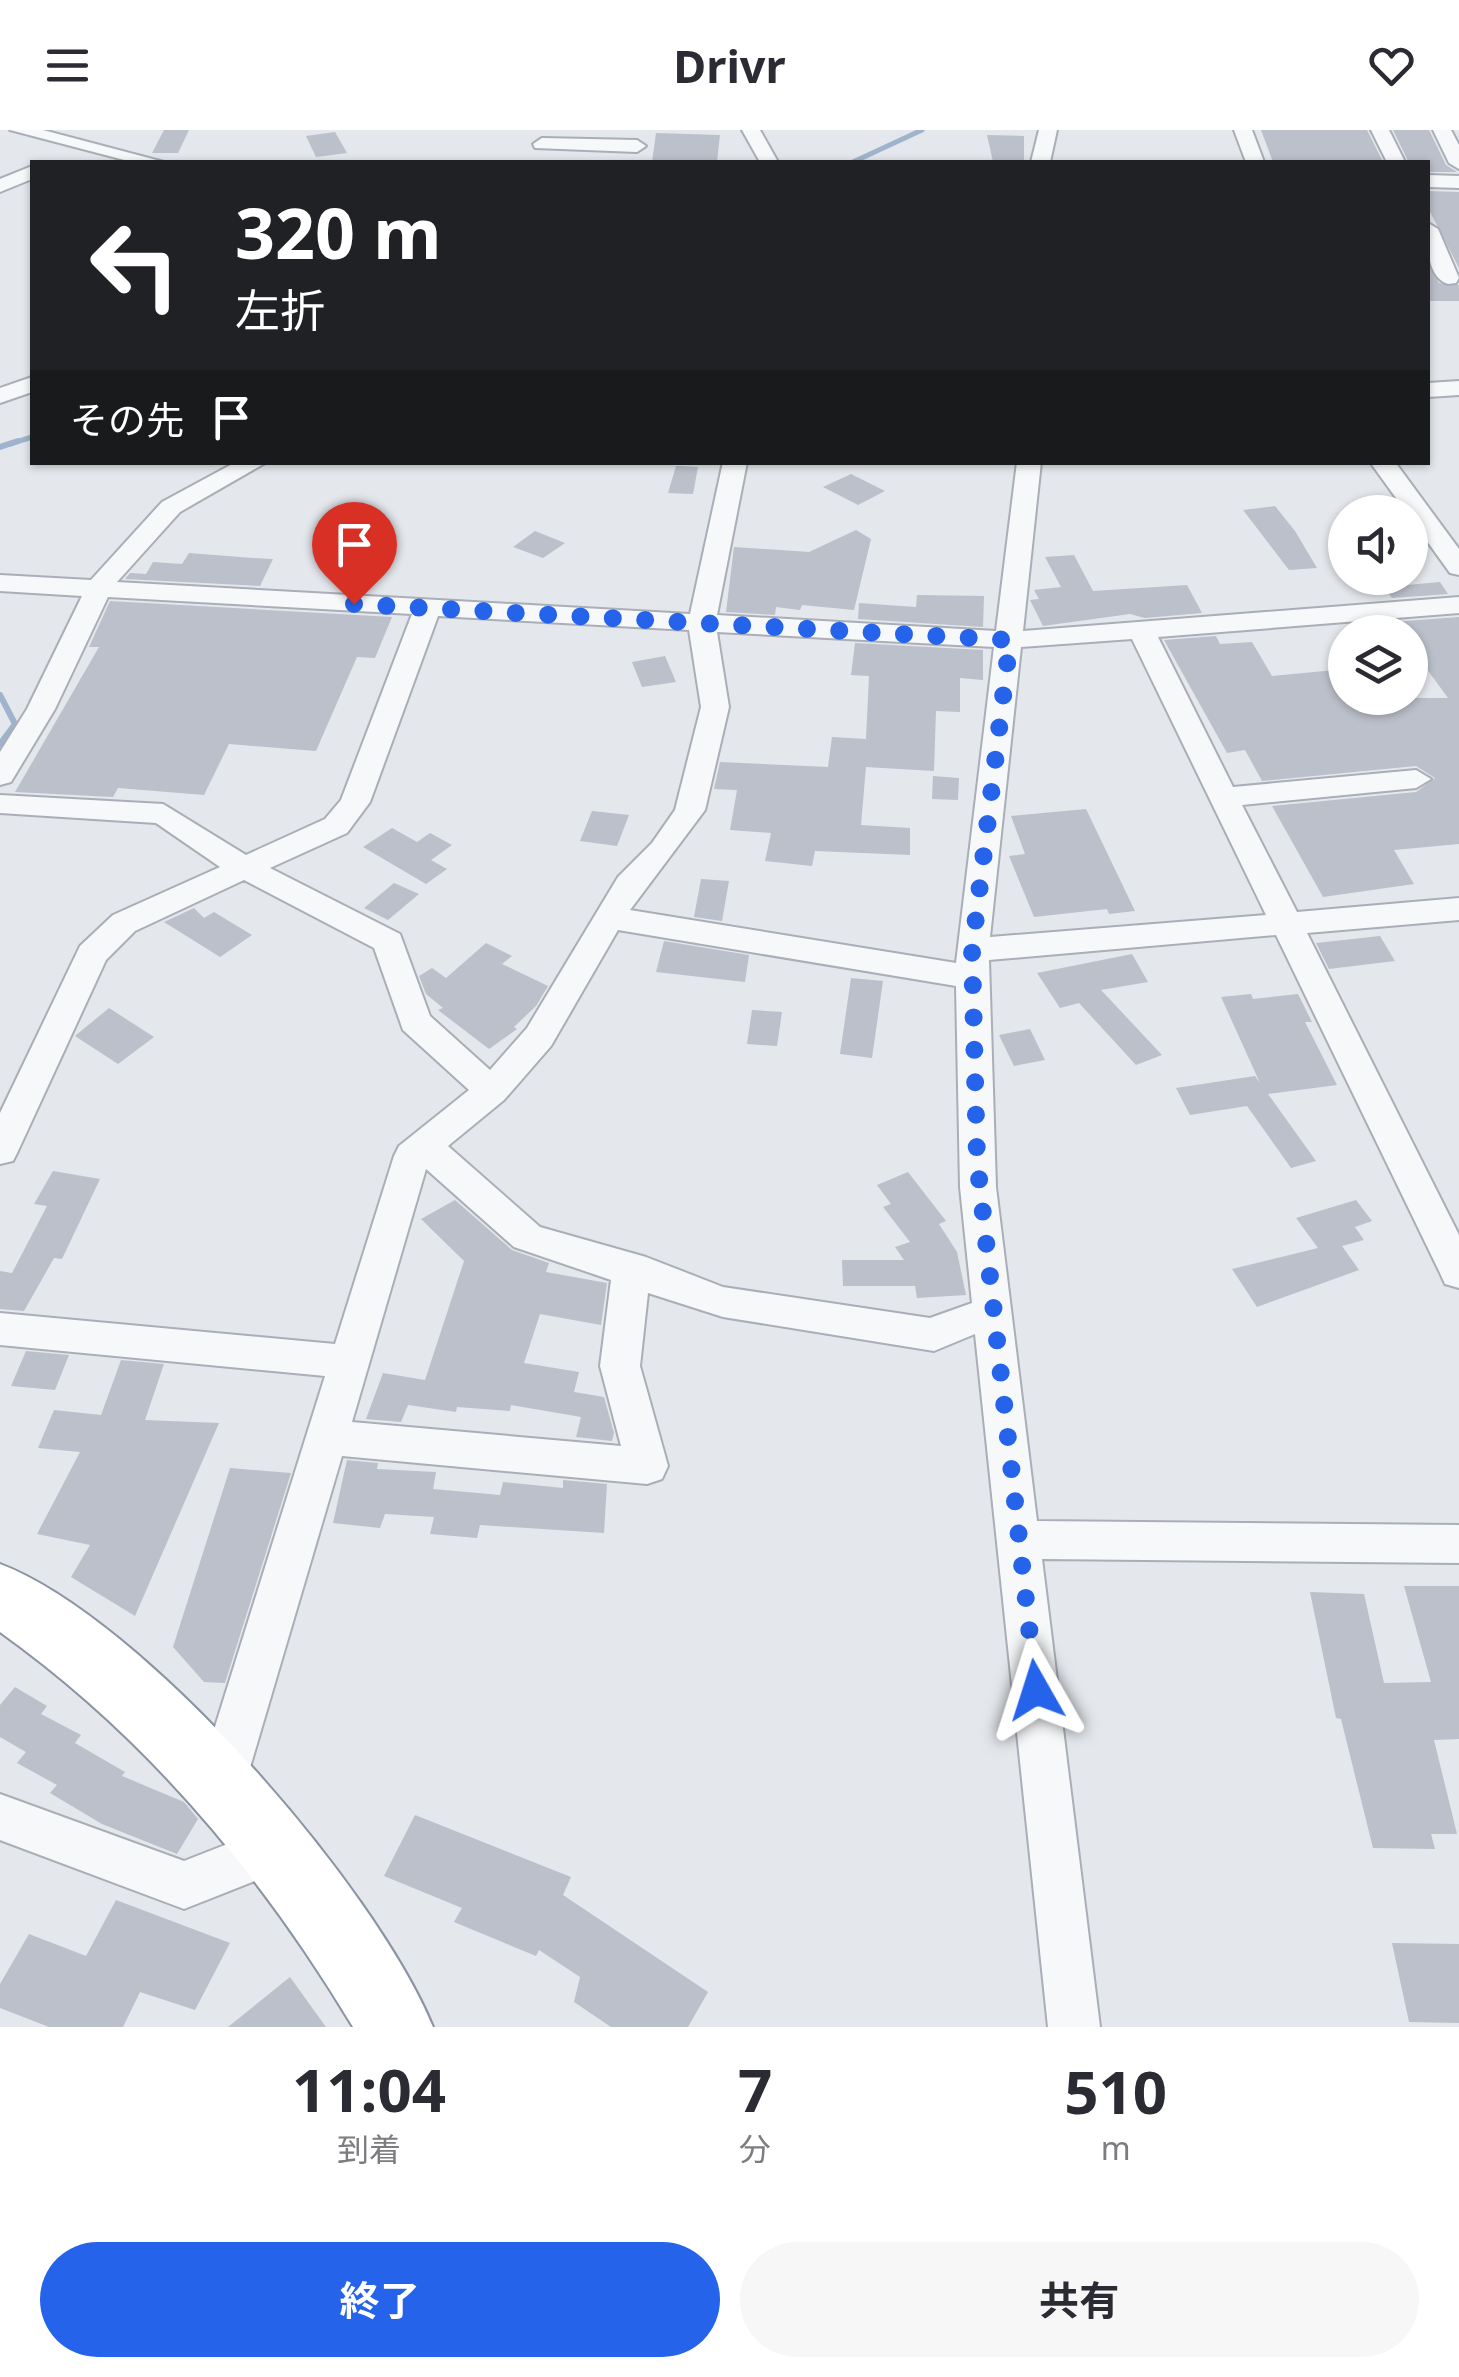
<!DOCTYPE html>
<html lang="ja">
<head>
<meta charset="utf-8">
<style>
  body { margin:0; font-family:"Noto Sans","Noto Sans JP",sans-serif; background:#f7f7f7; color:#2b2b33; height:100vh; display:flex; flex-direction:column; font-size:38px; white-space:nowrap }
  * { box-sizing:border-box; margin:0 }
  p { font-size:32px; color:#7c7c81 }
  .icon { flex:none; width:55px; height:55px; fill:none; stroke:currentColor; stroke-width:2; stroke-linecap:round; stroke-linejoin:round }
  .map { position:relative; height:1897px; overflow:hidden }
  .side { display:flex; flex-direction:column; background:#fff; flex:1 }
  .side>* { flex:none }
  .banner { position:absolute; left:30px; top:30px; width:1400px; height:305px; border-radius:0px; box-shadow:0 2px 8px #0004; background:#202124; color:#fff; overflow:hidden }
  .buttons { position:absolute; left:1328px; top:365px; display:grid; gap:20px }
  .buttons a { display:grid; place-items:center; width:100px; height:100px; border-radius:50%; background:#fff; box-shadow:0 2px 8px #0004; font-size:50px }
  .pin { position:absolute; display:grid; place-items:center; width:85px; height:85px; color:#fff; margin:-102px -42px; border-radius:50% 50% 50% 0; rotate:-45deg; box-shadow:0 0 10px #0007 }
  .pin .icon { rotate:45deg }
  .me { position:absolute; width:110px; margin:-55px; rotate:354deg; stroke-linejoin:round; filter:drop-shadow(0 0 8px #0008) }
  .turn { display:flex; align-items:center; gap:35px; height:210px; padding:0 40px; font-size:45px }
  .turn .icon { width:130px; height:130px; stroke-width:2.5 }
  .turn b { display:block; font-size:70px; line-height:85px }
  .then { display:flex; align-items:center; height:95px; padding:0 40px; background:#0003; gap:20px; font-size:38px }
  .eta { display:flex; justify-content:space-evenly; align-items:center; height:170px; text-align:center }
  .eta b { font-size:60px; font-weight:700; line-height:70px }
  .cta { display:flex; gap:20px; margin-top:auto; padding:20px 40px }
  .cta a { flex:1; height:115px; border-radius:60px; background:#2563eb; color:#fff; font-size:40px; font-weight:700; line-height:115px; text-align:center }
  .cta a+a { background:#f7f7f7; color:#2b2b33 }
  header { display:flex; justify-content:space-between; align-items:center; height:130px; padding:0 40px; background:#fff; font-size:45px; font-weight:700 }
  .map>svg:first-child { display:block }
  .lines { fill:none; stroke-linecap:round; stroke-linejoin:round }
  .stream-far1 { stroke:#9fb4cc; stroke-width:5 }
  .stream { stroke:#9fb4cc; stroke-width:6 }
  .building { fill:#bbc0ca }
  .minor-casing { stroke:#a9aeb7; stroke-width:4 }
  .highway-casing { stroke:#8b94a3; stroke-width:4 }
  .minor { fill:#f7f8fa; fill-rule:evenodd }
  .highway { fill:#fff; fill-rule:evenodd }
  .route { stroke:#2563eb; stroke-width:18; stroke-dasharray:0 32.4 }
</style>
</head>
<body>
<header><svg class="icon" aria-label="menu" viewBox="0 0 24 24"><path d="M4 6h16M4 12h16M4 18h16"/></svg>Drivr<svg class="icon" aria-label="heart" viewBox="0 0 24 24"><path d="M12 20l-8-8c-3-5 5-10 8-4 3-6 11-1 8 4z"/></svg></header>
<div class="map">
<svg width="1459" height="1897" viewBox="0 0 1459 1897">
  <rect width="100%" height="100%" fill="#e4e7ec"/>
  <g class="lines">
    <g class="stream-far1">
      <path d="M853 32 922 0"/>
      <path d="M10 314 32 307"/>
    </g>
    <g class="stream">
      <path d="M0 317 18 311"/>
      <path d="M0 565 15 594 0 614"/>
    </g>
  </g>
  <g class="building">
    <path d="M164 0H189L178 23H152Z"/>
    <path d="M1261 0H1367L1382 30 1273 32Z"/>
    <path d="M1393 0H1429L1446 35 1457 42H1428V31H1408Z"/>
    <path d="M335 2 347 23 316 27 306 6Z"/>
    <path d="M656 3 720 5 717 32H652Z"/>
    <path d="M987 5 1024 6V32H993Z"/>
    <path d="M1428 61 1459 62V138L1428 78Z"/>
    <path d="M1428 135 1439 153 1459 155V171H1428Z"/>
    <path d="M676 336 698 337 693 364 668 363Z"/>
    <path d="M851 344 885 361 858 375 823 357Z"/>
    <path d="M1275 376 1295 401 1317 438 1289 440 1243 380Z"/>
    <path d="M856 400 871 409 854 480 802 475 800 480 776 477 775 485 726 482 734 417 809 422Z"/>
    <path d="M535 401 565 413 543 428 513 417Z"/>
    <path d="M189 423 253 428 273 429 260 456 125 449 130 443 146 444 153 432 182 434Z"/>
    <path d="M1074 425 1093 461 1187 455 1202 483 1145 488 1130 484 1043 496 1030 470 1039 469 1034 460 1061 457 1045 427Z"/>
    <path d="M1440 452 1448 464 1392 468 1384 457Z"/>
    <path d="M917 465 984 466 983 497 858 489 859 473 916 477Z"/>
    <path d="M110 471 392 487 375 528 357 527 316 621 229 614 204 665 118 658 113 667 15 662 99 517H89Z"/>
    <path d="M1459 487V714L1394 720 1414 754 1323 767 1272 676 1416 662 1435 648 1416 636 1262 651 1245 620 1227 623 1164 510 1216 506 1220 514 1252 512 1272 546 1345 539V568H1448L1410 516V502H1400L1392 492Z"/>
    <path d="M855 513 983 520V550L960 548V582L936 581 934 641 866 637 861 695 910 698V725L815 721 812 736 765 731 771 703 730 700 737 660 714 659 720 632 828 637 832 607 866 609 869 546 851 545Z"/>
    <path d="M665 526 676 552 642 557 632 532Z"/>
    <path d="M933 646 959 648 958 670 932 669Z"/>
    <path d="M1086 679 1135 781 1109 784 1107 779 1034 787 1009 726 1025 724 1011 686Z"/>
    <path d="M592 681 629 685 617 716 580 711Z"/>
    <path d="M392 698 417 712 430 703 452 715 431 730 447 739 426 754 363 717Z"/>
    <path d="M701 749 729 751 722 791 694 787Z"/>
    <path d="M394 753 419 764 388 790 364 778Z"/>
    <path d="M194 778 204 788 214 782 252 805 220 827 164 792Z"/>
    <path d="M1380 806 1395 831 1329 839 1316 813Z"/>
    <path d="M664 811 749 825 745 852 656 842Z"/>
    <path d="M486 813 512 826 502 834 548 856 536 876 514 897 517 899 489 919 438 880 443 878 426 864 419 846 432 838 446 848Z"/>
    <path d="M1132 824 1148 852 1101 860 1162 925 1136 935 1079 873 1060 878 1037 843Z"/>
    <path d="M851 848 883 851 872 928 840 924Z"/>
    <path d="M1251 864 1253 869 1298 864 1312 892H1305L1337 955 1268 964 1316 1031 1291 1038 1247 976 1190 985 1176 958 1255 946 1260 953 1221 867Z"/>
    <path d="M109 878 154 907 118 934 75 906Z"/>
    <path d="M752 880 782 882 777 916 747 914Z"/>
    <path d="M1030 899 1045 930 1014 936 999 905Z"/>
    <path d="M53 1041 100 1049 62 1129 54 1128 24 1181 0 1179V1141L12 1143 47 1076 34 1074Z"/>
    <path d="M908 1042 946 1091 939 1094 957 1122 966 1165 917 1168 915 1156H843L842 1130H904L895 1117 910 1112 883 1077 891 1074 877 1055Z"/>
    <path d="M455 1070 512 1120 549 1133 546 1142 607 1153 601 1195 540 1184 524 1233 579 1242 574 1262 604 1267 614 1303 612 1311 576 1307 581 1287 511 1275 510 1281 457 1277 456 1282 408 1275 401 1292 366 1289 383 1243 425 1250 464 1131 421 1089Z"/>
    <path d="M1356 1070 1372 1091 1355 1097 1364 1110 1342 1116 1359 1140 1257 1177 1232 1139 1318 1118 1296 1088Z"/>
    <path d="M26 1221 69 1225 55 1260 11 1256Z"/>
    <path d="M121 1230 164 1234 145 1290 219 1293 135 1486 71 1447 90 1415 37 1404 80 1322 38 1318 54 1280 101 1285Z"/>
    <path d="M347 1330 378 1333 377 1339 436 1342 433 1359 500 1365 503 1352 563 1358V1350L607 1354 604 1403 480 1395 477 1408 430 1404 434 1387 385 1384 380 1398 333 1393Z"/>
    <path d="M230 1338 291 1343 225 1553 204 1552 173 1517Z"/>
    <path d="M1404 1456H1459V1609L1434 1610 1457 1704H1431L1435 1719 1373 1718 1341 1589 1336 1588 1310 1462 1364 1464 1384 1553 1431 1552Z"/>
    <path d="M15 1557 47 1576 41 1584 81 1605 75 1613 125 1642 122 1646 184 1672 198 1689 177 1724 102 1694 50 1663 57 1655 17 1633 26 1622 0 1607V1575Z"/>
    <path d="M415 1685 571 1747 563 1765 708 1862 688 1897H611L574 1872 580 1847 539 1820 536 1826 454 1792 462 1778 384 1746Z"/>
    <path d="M116 1770 230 1813 195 1880 140 1862 123 1897H49L0 1878V1854L29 1804 86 1826Z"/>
    <path d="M1392 1813 1459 1814V1893L1409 1892Z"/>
    <path d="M290 1847 326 1897H228Z"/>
  </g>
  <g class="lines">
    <g class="minor-casing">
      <g id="minor">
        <path d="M10 0H43L164 32H132Z"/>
        <path d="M742 0H760L778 32H760Z"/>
        <path d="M1039 0H1057L1050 32H1031Z"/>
        <path d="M1234 0H1252L1264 32H1246Z"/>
        <path d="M1371 0H1389L1405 32H1387Z"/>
        <path d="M1433 0H1451L1459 15V39L1449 33Z"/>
        <path d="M542 8 637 10 646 16 637 22 535 18 533 14Z"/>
        <path d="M32 36V49L0 62V49Z"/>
        <path d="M1428 45 1459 46V58L1428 57Z"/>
        <path d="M1428 93 1438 99 1459 148 1456 153 1448 154C1426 147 1427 112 1428 93Z"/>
        <path d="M32 247V262L0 273V258Z"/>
        <path d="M1459 251V265L1428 267V253Z"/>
        <path d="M236 332H267L180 382 117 452 690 484 723 332H747L717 485 996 501 1017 332H1041L1023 501 1459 467V483L1158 507 1233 657 1416 640 1431 649 1416 658 1242 675 1297 782 1459 768V790L1307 803 1459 1105V1158L1445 1154 1440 1143 1276 805 989 830 996 1057 1037 1391 1459 1395V1433L1042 1429 1100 1897H1048L975 1204 934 1221 723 1187 648 1163 640 1236 668 1336 662 1349 647 1354 342 1326 246 1651 239 1667 222 1674 205 1667 198 1651 325 1246 0 1215V1183L335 1214 394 1026 399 1016 469 960 403 900 374 818 244 750 135 801 106 830 18 1021 13 1031 0 1034V983L80 816 113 785 220 737 156 693 0 683V665L163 674 246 725 325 689 341 670 412 484 108 467 55 579 11 652 0 655V622L27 579 82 466 0 461V445L91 450 162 372ZM438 486 689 500 701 577 675 680 652 713 618 747 527 898 490 940 430 886 400 804 270 738 347 703 370 672ZM717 502 994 517 956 833 630 780 705 680 729 577ZM1132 509 1266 785 990 807 1021 517ZM618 800 956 856 960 1057 972 1173 930 1188 723 1157 646 1127 540 1097 448 1016 504 970 551 916ZM426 1039 514 1117 611 1150 600 1236 621 1316 352 1292Z"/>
        <path d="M1370 332H1395L1459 419V445L1450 443Z"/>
        <path d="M0 1664 184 1731 276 1695 293 1702 300 1719 293 1736 184 1779 0 1710Z"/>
      </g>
    </g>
    <g class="highway-casing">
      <path id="highway" d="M0 1434C143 1488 375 1756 433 1897H353C261 1744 146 1606 0 1502Z"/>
    </g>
    <use href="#minor" class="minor"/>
    <use href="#highway" class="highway"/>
  </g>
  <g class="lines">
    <path class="route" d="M354 474 1010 510 972 820 977 1030 1036 1560"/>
  </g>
</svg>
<div class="buttons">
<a><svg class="icon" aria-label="sound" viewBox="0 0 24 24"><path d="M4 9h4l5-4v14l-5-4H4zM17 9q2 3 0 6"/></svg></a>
<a><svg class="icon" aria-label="layers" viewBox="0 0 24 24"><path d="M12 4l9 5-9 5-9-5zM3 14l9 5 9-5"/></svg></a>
</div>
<div class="pin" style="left:354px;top:474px;background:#d93025"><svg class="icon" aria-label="arrive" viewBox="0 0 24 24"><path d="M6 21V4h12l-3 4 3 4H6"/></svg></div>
<svg class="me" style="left:1036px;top:1560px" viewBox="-20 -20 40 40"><path d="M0-17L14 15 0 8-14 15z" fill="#2563eb" stroke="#fff" stroke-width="4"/></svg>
<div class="banner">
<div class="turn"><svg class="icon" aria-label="left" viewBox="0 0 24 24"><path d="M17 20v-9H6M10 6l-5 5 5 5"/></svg><div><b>320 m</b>左折</div></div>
<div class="then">その先<svg class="icon" aria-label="arrive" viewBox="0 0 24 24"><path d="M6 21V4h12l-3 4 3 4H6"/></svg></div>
</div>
</div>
<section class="side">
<div class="eta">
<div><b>11:04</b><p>到着</p></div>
<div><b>7</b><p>分</p></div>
<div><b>510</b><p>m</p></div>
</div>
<div class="cta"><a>終了</a><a>共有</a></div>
</section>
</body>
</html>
